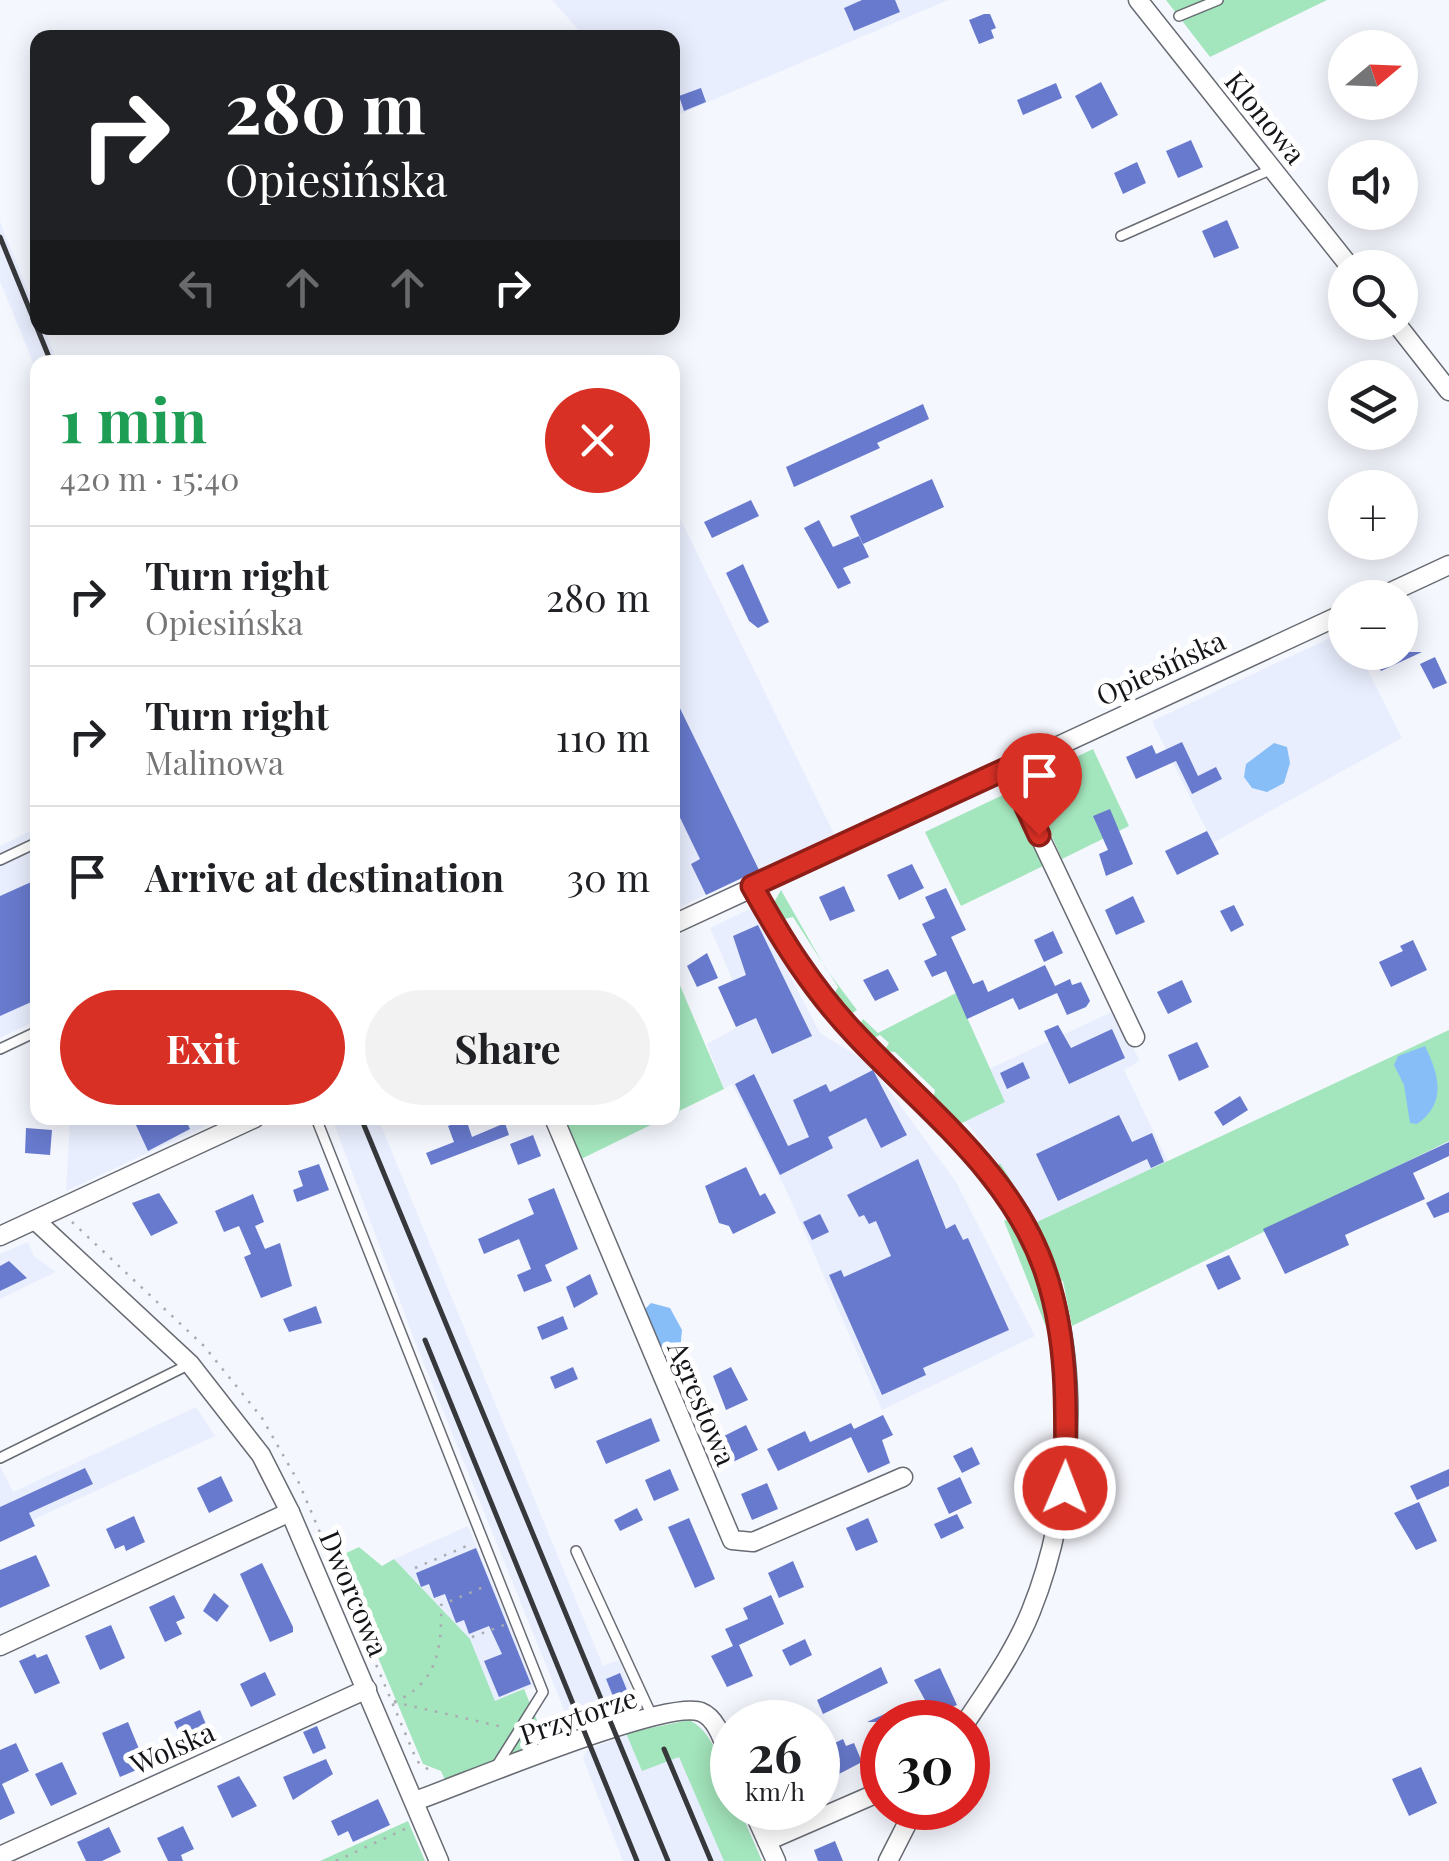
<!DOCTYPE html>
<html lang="en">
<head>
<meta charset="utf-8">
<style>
  body { margin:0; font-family:"Playfair Display",serif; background:#f2f2f2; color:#202124; height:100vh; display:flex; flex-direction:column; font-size:38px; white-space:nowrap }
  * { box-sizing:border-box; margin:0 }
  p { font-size:32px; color:#757577 }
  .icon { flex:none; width:55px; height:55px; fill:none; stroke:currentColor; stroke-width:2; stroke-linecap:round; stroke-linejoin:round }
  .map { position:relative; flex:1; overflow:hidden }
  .details { position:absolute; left:30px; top:355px; width:650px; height:770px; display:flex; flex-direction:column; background:#fff; border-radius:20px; box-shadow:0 5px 25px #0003 }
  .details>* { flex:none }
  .hud { position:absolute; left:30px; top:30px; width:650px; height:305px; border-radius:20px; box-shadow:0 5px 25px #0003; background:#202124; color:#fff; overflow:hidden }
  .needle { width:65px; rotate:71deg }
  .controls { position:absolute; left:1328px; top:30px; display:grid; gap:20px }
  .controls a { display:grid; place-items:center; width:90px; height:90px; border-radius:50%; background:#fff; box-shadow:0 5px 25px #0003; font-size:50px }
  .speed { position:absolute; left:710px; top:1700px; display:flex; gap:20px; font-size:50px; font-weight:700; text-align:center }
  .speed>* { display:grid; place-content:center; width:130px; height:130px; border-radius:50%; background:#fff; box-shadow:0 5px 25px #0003; line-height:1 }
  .speed small { font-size:25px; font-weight:400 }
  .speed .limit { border:15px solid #d22; background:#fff; color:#111 }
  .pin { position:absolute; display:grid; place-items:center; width:85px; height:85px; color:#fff; margin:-102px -42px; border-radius:50% 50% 50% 0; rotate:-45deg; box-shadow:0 0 10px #0007 }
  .pin .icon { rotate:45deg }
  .me { position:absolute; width:110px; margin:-55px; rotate:1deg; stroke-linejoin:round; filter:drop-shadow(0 0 8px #0008) }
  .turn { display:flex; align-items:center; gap:35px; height:210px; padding:0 30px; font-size:45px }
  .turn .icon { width:130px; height:130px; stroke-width:2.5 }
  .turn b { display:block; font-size:70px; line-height:85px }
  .lanes { display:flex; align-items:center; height:95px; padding:0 30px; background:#0003; justify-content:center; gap:50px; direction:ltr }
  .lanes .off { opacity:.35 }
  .round { display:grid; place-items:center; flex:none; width:105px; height:105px; border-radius:52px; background:#f2f2f2 }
  .overview { display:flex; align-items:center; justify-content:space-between; height:170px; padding:0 30px }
  h1 { font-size:60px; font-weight:700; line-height:75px; color:#1e9e55 }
  .button { display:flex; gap:20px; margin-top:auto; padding:20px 30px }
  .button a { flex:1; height:115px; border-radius:60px; background:#d93025; color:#fff; font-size:40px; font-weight:700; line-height:115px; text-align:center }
  .button a+a { background:#f2f2f2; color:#202124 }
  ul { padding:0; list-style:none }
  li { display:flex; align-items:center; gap:30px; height:140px; padding:0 30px; border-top:2px solid #e0e0e0 }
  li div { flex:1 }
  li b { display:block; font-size:38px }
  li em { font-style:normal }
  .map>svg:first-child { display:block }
  .built { fill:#e9eefe }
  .green { fill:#a3e5bc }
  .water { fill:#87bef8 }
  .building { fill:#687acd }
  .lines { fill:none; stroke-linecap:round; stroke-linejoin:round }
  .lane-casing { stroke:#686b73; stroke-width:12 }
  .street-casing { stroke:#686b73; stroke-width:21 }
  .path { stroke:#a9abb1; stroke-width:2.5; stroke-dasharray:2.5 8; stroke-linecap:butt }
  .lane { stroke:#fff; stroke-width:9 }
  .street { stroke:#fff; stroke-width:18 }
  .rail { stroke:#36383b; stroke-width:5 }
  .route-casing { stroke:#8d1f18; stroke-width:25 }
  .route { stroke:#d93025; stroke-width:18 }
  .labels { text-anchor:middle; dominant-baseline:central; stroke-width:10; stroke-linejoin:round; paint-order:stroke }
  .street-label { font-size:28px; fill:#141518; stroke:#fff }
</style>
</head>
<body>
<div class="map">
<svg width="1449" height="1861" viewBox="0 0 1449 1861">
  <rect width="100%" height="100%" fill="#f5f7fe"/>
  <g class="built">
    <path d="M552 0H948L673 117 672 38 585 37Z"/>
    <path d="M0 222 37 313 38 328H44L58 362H38L37 372 0 281Z"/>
    <path d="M672 502 834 834 673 910H672Z"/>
    <path d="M1345 631V652L1359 653 1402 738 1213 843 1152 721Z"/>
    <path d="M37 828V1020L0 1038V846Z"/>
    <path d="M754 907 820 1033 870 1064 956 1182 1035 1336 882 1410 788 1194 732 1084 724 1089 707 1044 750 1020 710 928Z"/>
    <path d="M1114 1011 1140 1061 1124 1070 1168 1162 1037 1222 1009 1177 965 1121 1005 1102 989 1069Z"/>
    <path d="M70 1118H223L66 1191Z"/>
    <path d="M332 1118H378L603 1666 619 1660 638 1707 580 1731 569 1722 414 1339Z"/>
    <path d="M28 1242 34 1256 56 1272 0 1299V1254Z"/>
    <path d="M196 1407 215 1436 0 1535V1466L13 1492Z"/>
    <path d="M468 1526 536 1686 495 1701 470 1639 394 1559Z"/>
    <path d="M696 1723 706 1732 732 1793V1808H739L762 1861H623L583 1758 587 1750 622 1736Z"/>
  </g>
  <g class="green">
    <path d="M1166 0H1327L1210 57Z"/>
    <path d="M1093 749 1129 826 1062 859 1029 785 1032 778Z"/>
    <path d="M1007 793 1043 866 961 906 925 832Z"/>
    <path d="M781 890 826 969 857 1010 851 1014 832 998 838 987 793 917 780 920 772 906Z"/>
    <path d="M673 969 724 1089 673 1114H672Z"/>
    <path d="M956 993 1005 1102 962 1123H956L933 1100 935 1090 895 1052 884 1051 889 1043 880 1035 872 1039 859 1026 863 1019 878 1033Z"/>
    <path d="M1449 1030V1141L1072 1326 1063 1281 1055 1280 996 1169 1000 1163 1037 1222Z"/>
    <path d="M562 1118H665L579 1160Z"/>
    <path d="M1011 1218 1038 1269 1056 1352 1004 1221Z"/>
    <path d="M359 1547 382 1566 394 1559 470 1639 495 1701 524 1689 546 1742 445 1780 441 1771 423 1764 336 1558Z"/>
    <path d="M689 1720C714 1731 732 1782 732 1808H739L762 1861H724L679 1757 642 1771 626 1733Z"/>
    <path d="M408 1821 425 1861H320Z"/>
  </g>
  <g class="water">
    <path d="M1274 743 1287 747 1290 763 1284 783 1267 792 1252 788 1244 777 1246 764Z"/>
    <path d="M1425 1046C1439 1075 1447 1103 1417 1124L1410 1123 1404 1085 1394 1065 1398 1056Z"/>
    <path d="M651 1303 670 1308 682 1330 680 1351 668 1353 657 1348 644 1310Z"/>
  </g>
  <g class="building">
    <path d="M862 0H895L900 12 854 31 844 8Z"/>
    <path d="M984 14H990L996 28 991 30 994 38 979 44 969 20Z"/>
    <path d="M1101 82 1118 115 1092 129 1075 96Z"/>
    <path d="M1056 83 1062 98 1023 115 1017 100Z"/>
    <path d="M701 88 706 102 684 111 679 96Z"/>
    <path d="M1191 140 1203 167 1178 178 1166 151Z"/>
    <path d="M1137 162 1146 183 1123 194 1114 173Z"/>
    <path d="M1227 220 1239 248 1214 258 1202 231Z"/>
    <path d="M923 404 929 419 877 443 880 448 794 487 786 467Z"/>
    <path d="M932 479 944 507 863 544 850 516Z"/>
    <path d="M751 500 759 516 712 538 704 522Z"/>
    <path d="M819 520 833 547 859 536 869 557 843 568 851 583 838 589 804 528Z"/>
    <path d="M743 564 769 622 758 628 749 621 726 573Z"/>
    <path d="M1372 652H1422L1381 671Z"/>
    <path d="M1435 657 1447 683 1433 689 1420 664Z"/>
    <path d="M672 692 759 870 706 895 691 864 700 859 672 801Z"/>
    <path d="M1182 742 1198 776 1216 767 1222 779 1192 794 1176 761 1136 779 1126 757 1152 745 1156 754Z"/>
    <path d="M1110 809 1133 864 1106 876 1099 854 1108 850 1093 816Z"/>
    <path d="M1207 831 1219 854 1177 875 1165 851Z"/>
    <path d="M912 864 924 888 899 900 887 875Z"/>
    <path d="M38 879V999L0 1016V896Z"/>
    <path d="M844 886 855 911 830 921 819 897Z"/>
    <path d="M946 888 966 930 951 937 973 984 983 980 988 992 1045 965 1055 986 1070 979 1072 985 1081 982 1090 1001 1086 1007 1067 1015 1057 993 1019 1010 1013 998 967 1019 946 971 932 977 924 961 937 955 922 924 935 918 925 897Z"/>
    <path d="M1133 896 1145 922 1116 935 1105 910Z"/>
    <path d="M1234 905 1244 925 1231 932 1220 911Z"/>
    <path d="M758 925 812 1036 772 1054 756 1018 736 1027 718 987 746 975 733 936Z"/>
    <path d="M1053 931 1063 953 1044 962 1034 940Z"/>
    <path d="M1413 940 1427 970 1391 987 1379 962 1403 951 1400 946Z"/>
    <path d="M707 953 718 978 697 987 687 966Z"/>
    <path d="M888 969 899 990 875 1001 863 980Z"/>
    <path d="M1182 980 1192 1002 1168 1014 1157 992Z"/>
    <path d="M1058 1025 1071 1048 1112 1029 1125 1058 1069 1084 1044 1031Z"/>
    <path d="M1197 1042 1209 1067 1179 1081 1168 1055Z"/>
    <path d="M1023 1062 1030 1078 1007 1089 1000 1073Z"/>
    <path d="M873 1070 907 1135 881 1148 866 1118 828 1137 833 1148 780 1175 735 1084 754 1074 788 1146 809 1137 793 1100 826 1084 830 1092Z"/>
    <path d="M1240 1096 1248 1110 1223 1126 1214 1112Z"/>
    <path d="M1119 1115 1132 1142 1152 1133 1164 1162 1151 1168 1147 1159 1058 1201 1036 1154Z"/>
    <path d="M147 1118H185L190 1129 148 1151 135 1123Z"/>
    <path d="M466 1119 472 1137 505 1123 509 1135 431 1165 426 1153 454 1142 448 1126Z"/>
    <path d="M26 1128 52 1130 50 1155 25 1153Z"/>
    <path d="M533 1135 541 1156 518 1165 510 1144Z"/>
    <path d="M1449 1142V1156L1413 1173 1425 1199 1345 1235 1349 1245 1285 1274 1263 1229Z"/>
    <path d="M918 1159 946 1229 955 1224 963 1240 968 1238 1009 1330 923 1368 926 1375 882 1395 829 1275 841 1270 844 1277 891 1256 876 1221 869 1224 864 1215 859 1217 847 1195Z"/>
    <path d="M319 1164 329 1190 297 1202 293 1190 303 1186 298 1171Z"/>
    <path d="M746 1167 760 1196 765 1193 776 1213 733 1234 729 1226 719 1223 705 1186Z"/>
    <path d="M554 1188 578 1249 545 1265 552 1281 524 1292 517 1275 531 1269 519 1239 484 1254 478 1239 534 1214 528 1199Z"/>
    <path d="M1449 1192V1212L1434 1218 1426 1203Z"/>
    <path d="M159 1193 178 1223 151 1236 132 1203Z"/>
    <path d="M253 1194 264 1222 255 1226 265 1249 280 1243 292 1286 261 1298 244 1257 251 1254 239 1226 224 1232 215 1211Z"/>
    <path d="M820 1214 829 1232 812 1240 803 1222Z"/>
    <path d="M1229 1255 1241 1279 1218 1290 1206 1265Z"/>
    <path d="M9 1261 27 1278 0 1291V1266Z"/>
    <path d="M590 1274 598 1294 574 1308 566 1287Z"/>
    <path d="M316 1306 322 1323 289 1332 283 1319Z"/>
    <path d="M563 1316 568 1329 542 1340 537 1327Z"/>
    <path d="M573 1367 578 1379 555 1389 550 1377Z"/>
    <path d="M731 1367 748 1400 726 1410 713 1376Z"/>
    <path d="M883 1415 893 1435 882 1440 890 1463 868 1473 851 1437 778 1471 767 1449 805 1431 810 1442 851 1423 854 1429Z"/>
    <path d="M651 1418 660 1441 606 1464 596 1441Z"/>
    <path d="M746 1425 758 1450 716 1470 706 1445Z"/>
    <path d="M972 1447 980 1464 962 1473 953 1456Z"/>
    <path d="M85 1468 93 1484 29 1513 35 1526 0 1542V1507Z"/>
    <path d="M670 1469 679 1490 654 1501 645 1480Z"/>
    <path d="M1449 1469V1486L1417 1500 1410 1486Z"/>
    <path d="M221 1476 233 1501 209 1513 197 1488Z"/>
    <path d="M960 1477 972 1503 949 1514 937 1488Z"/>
    <path d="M767 1483 778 1509 752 1520 741 1494Z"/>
    <path d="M1419 1502 1437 1541 1416 1550 1394 1513Z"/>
    <path d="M637 1508 643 1520 620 1531 614 1520Z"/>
    <path d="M957 1514 964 1528 941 1539 934 1524Z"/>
    <path d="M134 1516 145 1542 126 1551 124 1545 115 1549 106 1529Z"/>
    <path d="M689 1518 715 1579 695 1588 668 1527Z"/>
    <path d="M868 1518 878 1542 856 1551 846 1528Z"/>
    <path d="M476 1548 531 1684 499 1697 484 1661 502 1654 489 1626 469 1634 464 1620 456 1623 445 1594 434 1598 429 1584 421 1587 416 1573Z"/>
    <path d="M36 1555 50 1586 0 1608V1570Z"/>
    <path d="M793 1561 804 1587 779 1598 768 1573Z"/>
    <path d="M262 1563 293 1627V1632L270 1642 240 1574Z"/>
    <path d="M214 1593 229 1606 217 1622 203 1611Z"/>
    <path d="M174 1595 185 1618 176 1622 182 1634 165 1642 149 1607Z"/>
    <path d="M771 1595 784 1624 739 1645 753 1676 727 1687 711 1656 733 1646 725 1629 748 1619 743 1608Z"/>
    <path d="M111 1625 125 1658 100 1670 85 1636Z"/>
    <path d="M805 1639 812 1655 790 1666 782 1650Z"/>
    <path d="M35 1654 37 1658 47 1654 60 1683 35 1694 19 1661Z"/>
    <path d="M881 1667 888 1683 823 1714 817 1700Z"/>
    <path d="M940 1668 957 1705 948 1709 952 1716 937 1722 914 1680Z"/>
    <path d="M265 1672 276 1695 251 1707 240 1684Z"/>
    <path d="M620 1673 631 1700 617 1706 606 1679Z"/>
    <path d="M902 1706 910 1722H867Z"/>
    <path d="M200 1710 210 1734 184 1745 174 1722Z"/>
    <path d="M128 1722 146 1766 120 1777 102 1733Z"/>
    <path d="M317 1726 326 1748 313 1754 303 1732Z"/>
    <path d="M843 1739 846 1746 854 1743 862 1762 818 1785V1751Z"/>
    <path d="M16 1743 29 1771 2 1784 15 1813 0 1820V1750Z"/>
    <path d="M326 1759 333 1774 293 1800 283 1777Z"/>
    <path d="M62 1762 77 1794 51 1806 35 1774Z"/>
    <path d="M1421 1767 1437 1803 1409 1816 1392 1779Z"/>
    <path d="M239 1776 257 1806 232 1818 217 1786Z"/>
    <path d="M378 1799 390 1825 353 1842 348 1831 338 1836 331 1821Z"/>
    <path d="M183 1826 194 1849 181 1855 183 1861H168L157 1838Z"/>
    <path d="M109 1827 121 1852 102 1861H86L77 1842Z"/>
    <path d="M835 1841 843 1861H818L814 1850Z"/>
  </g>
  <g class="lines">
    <g class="lane-casing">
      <g id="lane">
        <path d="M1179 16 1218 0"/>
        <path d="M1121 236 1272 169"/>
        <path d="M0 860 38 842"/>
        <path d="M0 1049 38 1031"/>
        <path d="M316 1118 543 1692 496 1767"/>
        <path d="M0 1458 190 1364"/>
        <path d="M576 1551 652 1716"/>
      </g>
    </g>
    <g class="street-casing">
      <g id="street">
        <path d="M1138 0 1351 268"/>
        <path d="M1395 322 1449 391"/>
        <path d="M1378 598 1449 565"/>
        <path d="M1007 768 1135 1037"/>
        <path d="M752 886C782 940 813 990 856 1035 906 1089 962 1136 1007 1195 1089 1305 1080 1490 1031 1611 1015 1651 989 1687 966 1722"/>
        <path d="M672 925 1345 613"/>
        <path d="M554 1118 732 1540 753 1542 903 1477"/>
        <path d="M35 1220 190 1364 261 1455 290 1512 439 1861"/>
        <path d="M0 1236 255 1118"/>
        <path d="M0 1646 290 1512"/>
        <path d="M415 1801C461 1785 666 1698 701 1712 719 1719 725 1748 732 1763"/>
        <path d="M752 1808 776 1861"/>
        <path d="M767 1841 882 1791"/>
        <path d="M0 1856 367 1689"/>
        <path d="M888 1861 915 1808"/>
      </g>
    </g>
    <g class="path">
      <path d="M72 1222 204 1346 262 1418 299 1483 417 1761 433 1773"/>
      <path d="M415 1568 469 1545"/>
      <path d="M472 1637 504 1625"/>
      <path d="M394 1702 503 1727"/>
      <path d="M394 1702C438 1683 442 1648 441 1605L486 1586"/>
      <path d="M336 1861 407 1828"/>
    </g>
    <use href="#lane" class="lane"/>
    <use href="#street" class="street"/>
    <g class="rail">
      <path d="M0 237 51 362"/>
      <path d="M361 1118 668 1861"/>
      <path d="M425 1340 637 1861"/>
      <path d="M664 1749 711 1861"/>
    </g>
  </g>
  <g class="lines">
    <g class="route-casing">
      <path id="route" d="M1039 835 1008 768 752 886C782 940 813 990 856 1035 926 1110 1015 1175 1047 1277 1069 1346 1066 1416 1065 1488"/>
    </g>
    <use href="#route" class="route"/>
  </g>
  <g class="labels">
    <g class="street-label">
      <text transform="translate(1266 117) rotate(51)">Klonowa</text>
      <text transform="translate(1160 667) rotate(-25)">Opiesińska</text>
      <text transform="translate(703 1403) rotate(67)">Agrestowa</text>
      <text transform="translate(355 1593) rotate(67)">Dworcowa</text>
      <text transform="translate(578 1715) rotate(-19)">Przytorze</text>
      <text transform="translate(172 1747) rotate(-24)">Wolska</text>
    </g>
  </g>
</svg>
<div class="controls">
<a><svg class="needle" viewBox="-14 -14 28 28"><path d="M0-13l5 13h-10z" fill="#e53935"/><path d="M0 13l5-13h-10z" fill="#757577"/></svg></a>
<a><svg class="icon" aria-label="sound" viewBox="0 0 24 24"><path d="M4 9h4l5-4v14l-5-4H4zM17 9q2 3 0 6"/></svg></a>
<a><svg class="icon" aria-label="search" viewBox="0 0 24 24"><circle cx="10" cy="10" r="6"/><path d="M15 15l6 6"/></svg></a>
<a><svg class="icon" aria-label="layers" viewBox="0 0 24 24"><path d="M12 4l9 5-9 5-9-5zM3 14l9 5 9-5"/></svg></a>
<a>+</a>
<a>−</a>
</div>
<div class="speed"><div>26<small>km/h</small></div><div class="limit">30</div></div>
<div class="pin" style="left:1039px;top:835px;background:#d93025"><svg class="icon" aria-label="arrive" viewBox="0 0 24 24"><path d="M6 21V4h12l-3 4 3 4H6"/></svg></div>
<svg class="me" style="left:1065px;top:1488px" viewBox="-20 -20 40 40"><circle r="17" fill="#d93025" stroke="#fff" stroke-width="3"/><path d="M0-11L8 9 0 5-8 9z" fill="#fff"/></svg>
<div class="hud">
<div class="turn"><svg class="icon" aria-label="right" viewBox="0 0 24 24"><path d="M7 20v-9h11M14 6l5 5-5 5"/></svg><div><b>280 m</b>Opiesińska</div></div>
<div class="lanes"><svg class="icon off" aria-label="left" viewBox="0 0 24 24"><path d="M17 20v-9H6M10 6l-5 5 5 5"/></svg><svg class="icon off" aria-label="ahead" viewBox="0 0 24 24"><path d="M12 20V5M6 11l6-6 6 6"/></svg><svg class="icon off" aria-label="ahead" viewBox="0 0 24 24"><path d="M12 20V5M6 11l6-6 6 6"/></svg><svg class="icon" aria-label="right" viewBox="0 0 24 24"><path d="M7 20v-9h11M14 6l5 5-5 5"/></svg></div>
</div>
<section class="details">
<div class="overview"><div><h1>1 min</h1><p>420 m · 15:40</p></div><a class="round" style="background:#d93025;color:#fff"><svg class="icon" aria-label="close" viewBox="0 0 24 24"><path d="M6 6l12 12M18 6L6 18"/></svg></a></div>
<ul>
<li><svg class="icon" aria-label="right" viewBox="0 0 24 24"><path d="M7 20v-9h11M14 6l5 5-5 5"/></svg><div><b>Turn right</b><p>Opiesińska</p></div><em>280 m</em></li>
<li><svg class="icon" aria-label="right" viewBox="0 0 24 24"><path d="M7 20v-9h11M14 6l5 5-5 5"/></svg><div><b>Turn right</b><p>Malinowa</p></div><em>110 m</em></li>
<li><svg class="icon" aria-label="arrive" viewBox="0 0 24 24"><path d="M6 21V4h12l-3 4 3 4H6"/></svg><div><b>Arrive at destination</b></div><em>30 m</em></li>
</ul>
<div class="button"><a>Exit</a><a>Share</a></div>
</section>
</div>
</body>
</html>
